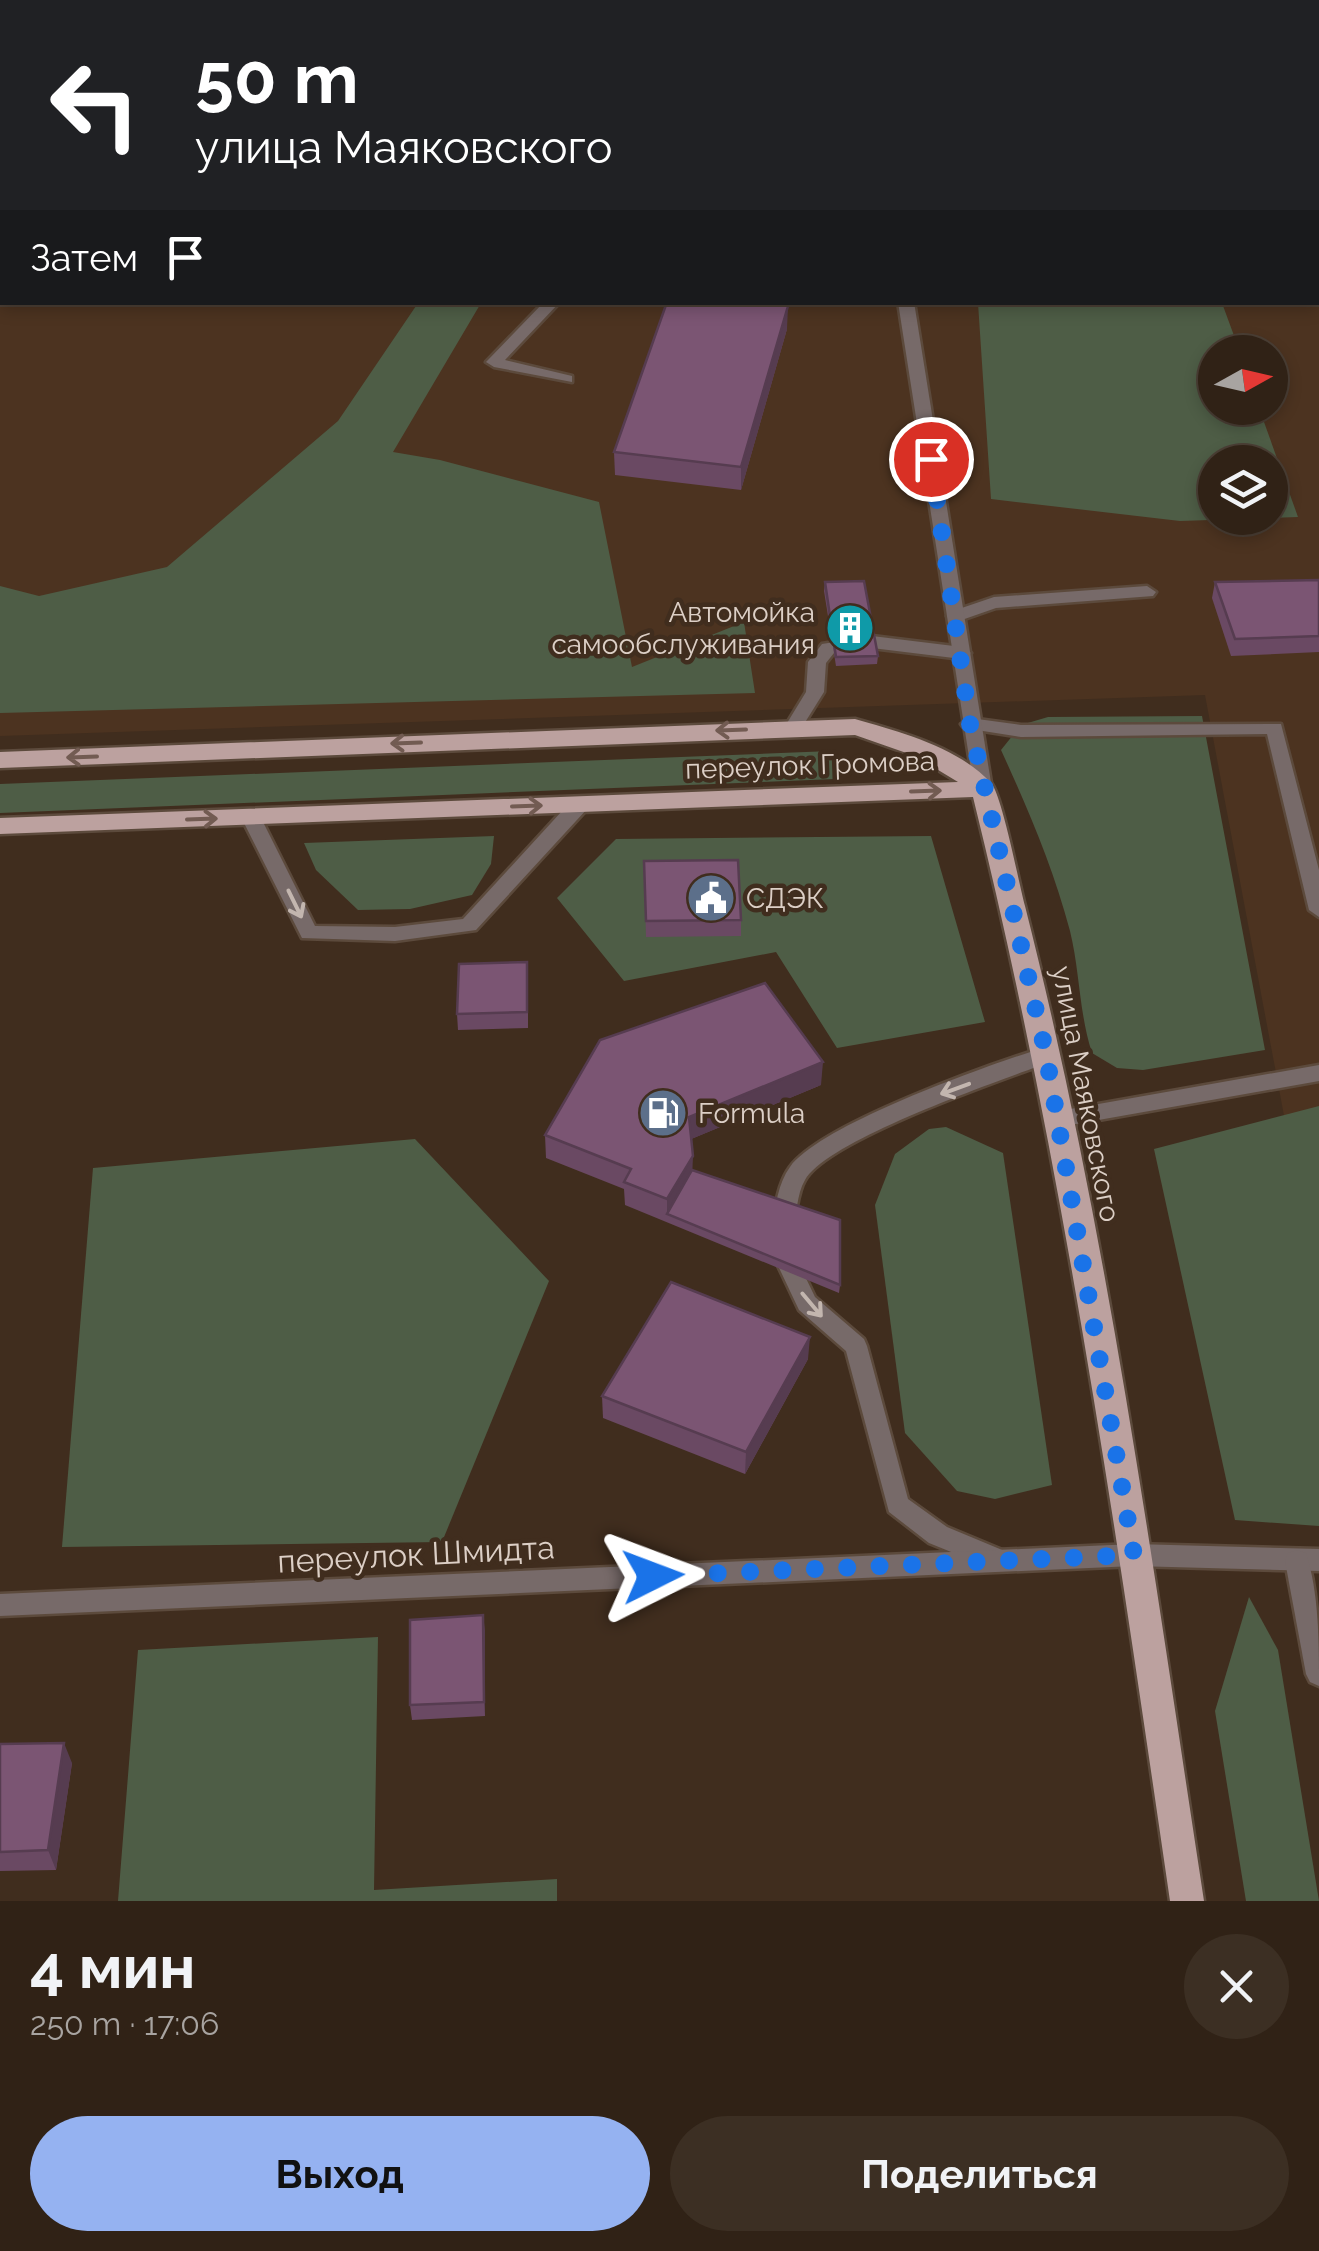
<!DOCTYPE html>
<html lang="ru">
<head>
<meta charset="utf-8">
<style>
  body { margin:0; font-family:Raleway,sans-serif; background:#3c2f23; color:#f1f3f6; height:100vh; display:flex; flex-direction:column; font-size:38px; white-space:nowrap }
  * { box-sizing:border-box; margin:0 }
  p { font-size:32px; color:#a8a4a1 }
  .icon { flex:none; width:55px; height:55px; fill:none; stroke:currentColor; stroke-width:2; stroke-linecap:round; stroke-linejoin:round }
  .map { position:relative; height:1901px; overflow:hidden }
  .side { display:flex; flex-direction:column; background:#302216; flex:1 }
  .side>* { flex:none }
  .top-card { position:absolute; left:0px; top:0px; width:1320px; height:305px; box-shadow:0 5px 15px #0003,0 0 0 2px #4b3f35; background:#202124; color:#fff; overflow:hidden }
  .needle { width:65px; rotate:82deg }
  .buttons { position:absolute; left:1198px; top:335px; display:grid; gap:20px }
  .buttons a { display:grid; place-items:center; width:90px; height:90px; border-radius:50%; background:#302216; box-shadow:0 5px 15px #0003,0 0 0 2px #4b3f35; font-size:50px }
  .pin { position:absolute; display:grid; place-items:center; width:85px; height:85px; color:#fff; margin:-42px; border:5px solid #fff; border-radius:50%; box-shadow:0 2px 10px #0007 }
  .me { position:absolute; width:110px; margin:-55px; rotate:87deg; stroke-linejoin:round; filter:drop-shadow(0 0 8px #0008) }
  .turn { display:flex; align-items:center; gap:35px; height:210px; padding:0 30px; font-size:45px }
  .turn .icon { width:130px; height:130px; stroke-width:2.5 }
  .turn b { display:block; font-size:70px; line-height:85px }
  .then { display:flex; align-items:center; height:95px; padding:0 30px; background:#0003; gap:20px; font-size:38px }
  .round { display:grid; place-items:center; flex:none; width:105px; height:105px; border-radius:52px; background:#3c2f23 }
  .headline { display:flex; align-items:center; justify-content:space-between; height:170px; padding:0 30px }
  h1 { font-size:60px; font-weight:700; line-height:75px }
  .primary-button { display:flex; gap:20px; margin-top:auto; padding:20px 30px }
  .primary-button a { flex:1; height:115px; border-radius:60px; background:#95b2f1; color:#111; font-size:40px; font-weight:700; line-height:115px; text-align:center }
  .primary-button a+a { background:#3c2f23; color:#f1f3f6 }
  .map>svg:first-child { display:block }
  .built { fill:#4c3320; fill-rule:evenodd }
  .green { fill:#4e5d46; fill-rule:evenodd }
  .lines { fill:none; stroke-linecap:round; stroke-linejoin:round }
  .service-casing { stroke:#5c4a3c; stroke-width:5 }
  .minor-casing { stroke:#5c4a3c; stroke-width:5 }
  .tertiary-casing { stroke:#5c4a3c; stroke-width:5 }
  .primary-casing { stroke:#5c4a3c; stroke-width:5 }
  .service { fill:#776a69; fill-rule:evenodd }
  .minor { fill:#776a69; fill-rule:evenodd }
  .tertiary { fill:#776a69; fill-rule:evenodd }
  .primary { fill:#bca19f; fill-rule:evenodd }
  .wall { fill:#6a4963 }
  .shaded-wall { fill:#563c50 }
  .building { fill:#7b5573; stroke:#563c50; stroke-width:2.5 }
  .oneway { stroke:#725b52 }
  .oneway2 { stroke:#c3b6af }
  .route { stroke:#1a73e8; stroke-width:18; stroke-dasharray:0 32.4 }
  .labels { text-anchor:middle; dominant-baseline:central; stroke-width:9; stroke-linejoin:round; paint-order:stroke }
  .poi-label { font-size:28px; fill:#dccfc6; stroke:#402d1e; text-anchor:start }
  .street-label { font-size:28px; fill:#dccfc6; stroke:#402d1e }
  .near-street-label { font-size:32px; fill:#dccfc6; stroke:#402d1e }
</style>
</head>
<body>
<div class="map">
<svg width="1319" height="1901" viewBox="0 0 1319 1901">
  <rect width="100%" height="100%" fill="#402d1e"/>
  <path class="built" d="M0 0H1319V1302L1205 695 0 736ZM2 2H1318V302H2ZM1215 352H1270V408H1215ZM1215 462H1270V518H1215Z"/>
  <g class="green">
    <path d="M418 303H481L393 452 440 460 599 502 632 667 744 622 755 693 0 713V586L39 596 167 567 338 421Z"/>
    <path d="M978 303H1222L1240 352H1215V408H1259L1298 517 1180 521 991 499ZM1215 462H1270V518H1215Z"/>
    <path d="M1202 716 1265 1050 1143 1070 1117 1068 1092 1053C1079 1013 1080 972 1070 931 1053 867 1028 809 1001 750L1021 725 1048 717Z"/>
    <path d="M831 751 835 779 0 813V784Z"/>
    <path d="M494 836 491 864 472 895 410 909 358 910 316 870 304 843Z"/>
    <path d="M931 836 985 1022 837 1048 776 952 624 981 557 898 616 839Z"/>
    <path d="M1319 1106V1526L1235 1520 1154 1149Z"/>
    <path d="M946 1127 1003 1153 1052 1485 995 1499 957 1491 905 1433 875 1205 895 1154 929 1129Z"/>
    <path d="M415 1139 549 1281 442 1542 62 1547 93 1168Z"/>
    <path d="M1249 1597 1278 1650 1319 1901H1246L1215 1711Z"/>
    <path d="M378 1637 374 1890 557 1879V1901H118L138 1650Z"/>
  </g>
  <g class="lines">
    <g class="service-casing">
      <g id="service">
        <path d="M914 0H929L931 2H916Z"/>
        <path d="M544 302H560L505 360 572 376V382L494 367 486 362Z"/>
        <path d="M1147 586 1156 592 1153 596 996 608 956 622 947 616 950 612 994 597Z"/>
        <path d="M872 636 962 647 971 653 962 659 872 648 834 653 826 663 824 692 799 732H787L784 728 806 692 808 662 822 644Z"/>
        <path d="M970 718 1021 725 1281 724 1319 870V917L1309 910 1267 734 1021 737 964 728 961 724Z"/>
        <path d="M580 797 587 799 589 804 587 809 476 930 395 941 302 938 241 817 244 812H258L315 926 395 927 463 919 573 799Z"/>
        <path d="M1046 1047 1053 1049 1056 1055 1053 1061C1004 1079 828 1139 805 1180 796 1195 798 1215 790 1231L782 1234 774 1231 771 1225C776 1206 778 1183 790 1167 821 1124 991 1064 1046 1047Z"/>
        <path d="M1319 1065V1081L1059 1127 1051 1125 1048 1119 1051 1113 1059 1111Z"/>
        <path d="M783 1244 791 1247 815 1297 864 1339 867 1346 908 1499 947 1527 1007 1552 1010 1560 1007 1568 998 1571 929 1543 889 1512 846 1351 799 1310 772 1253 775 1247Z"/>
        <path d="M1134 1544 1319 1549V1571L1134 1566 1125 1563 1122 1555 1125 1547Z"/>
      </g>
    </g>
    <g class="minor-casing">
      <g id="minor">
        <path d="M1134 1544 1143 1547 1146 1555 1143 1563 1134 1566 0 1616V1594Z"/>
        <path d="M1297 1550 1306 1553C1319 1593 1319 1643 1319 1686L1310 1682 1306 1674 1285 1561 1288 1553Z"/>
      </g>
    </g>
    <g class="tertiary-casing">
      <path id="tertiary" d="M898 302H914L992 789 983 795 974 789Z"/>
    </g>
    <g class="primary-casing">
      <path id="primary" d="M855 719C900 732 958 747 991 783 1002 795 1019 884 1025 906 1108 1232 1153 1569 1204 1901H1170C1116 1531 1063 1161 973 797L0 834V818L958 782 915 756 855 735 0 768V752Z"/>
    </g>
    <use href="#service" class="service"/>
    <use href="#minor" class="minor"/>
    <use href="#tertiary" class="tertiary"/>
    <use href="#primary" class="primary"/>
  </g>
  <g class="wall">
    <rect x="161" y="0" width="81" height="2"/>
    <path d="M707 0H852L850 2H719Z"/>
    <path d="M787 329 741 490 615 475 614 452Z"/>
    <path d="M1319 580V652L1231 656 1212 598 1215 582Z"/>
    <path d="M825 582 878 656 877 664 836 666 824 591Z"/>
    <path d="M644 861 741 920V936L646 937Z"/>
    <path d="M528 978V1028L458 1030 457 1014Z"/>
    <path d="M821 1085 691 1139 692 1170 840 1285 839 1293 625 1205 624 1189 546 1158 545 1135Z"/>
    <path d="M808 1359 745 1474 603 1418 602 1396Z"/>
    <path d="M485 1630V1716L412 1720 410 1705Z"/>
    <path d="M0 1744 72 1763 56 1870 0 1871Z"/>
  </g>
  <g class="shaded-wall">
    <path d="M227 0H242V2H224Z"/>
    <path d="M788 306 787 329 741 490V467Z"/>
    <path d="M823 1062 821 1085 689 1140V1117Z"/>
    <path d="M693 1156 692 1179 667 1214V1199Z"/>
    <path d="M810 1337 808 1359 745 1474 746 1452Z"/>
    <path d="M483 1615 485 1630V1716L484 1702Z"/>
    <path d="M64 1743 72 1763 56 1870 48 1850Z"/>
  </g>
  <g class="building">
    <path d="M80 0H114L111 2H76Z"/>
    <path d="M171 0H200L196 2H168Z"/>
    <path d="M780 0H841L839 2H792Z"/>
    <path d="M667 302H756L788 306 741 467 614 452Z"/>
    <path d="M1319 580V636L1235 639 1215 582Z"/>
    <path d="M864 581 878 656 836 657 825 582Z"/>
    <path d="M738 860 741 920 646 921 644 861Z"/>
    <path d="M527 962V1012L457 1014 459 964Z"/>
    <path d="M765 983 823 1062 689 1117 693 1156 667 1199 624 1182 631 1169 545 1135 600 1040Z"/>
    <path d="M692 1170 840 1220V1285L667 1214Z"/>
    <path d="M671 1282 810 1337 746 1452 602 1396Z"/>
    <path d="M483 1615 484 1702 410 1705V1620Z"/>
    <path d="M64 1743 48 1850 0 1852V1744Z"/>
  </g>
  <defs><path id="oneway-shaft" d="M-6 0H5M1.5-3L5.5 0L1.5 3" fill="none" stroke-width="1.6" stroke-linecap="round" stroke-linejoin="round" transform="scale(2.5)"/></defs>
  <g class="oneway">
    <use href="#oneway-shaft" transform="translate(731 730) rotate(178)"/>
    <use href="#oneway-shaft" transform="translate(406 743) rotate(178)"/>
    <use href="#oneway-shaft" transform="translate(82 757) rotate(178)"/>
    <use href="#oneway-shaft" transform="translate(926 791) rotate(-2)"/>
    <use href="#oneway-shaft" transform="translate(527 806) rotate(-2)"/>
    <use href="#oneway-shaft" transform="translate(202 819) rotate(-2)"/>
  </g>
  <g class="oneway2">
    <use href="#oneway-shaft" transform="translate(295 904) rotate(64)"/>
    <use href="#oneway-shaft" transform="translate(955 1089) rotate(160)"/>
    <use href="#oneway-shaft" transform="translate(812 1305) rotate(50)"/>
  </g>
  <g class="lines">
    <path class="route" d="M653 1576 1134 1555 1046 1054 970 724 931 459"/>
  </g>
  <defs>
    <g id="building-disc" transform="scale(2.5)"><circle r="9.5" fill="#0f9aa8" stroke="#402d1e"/><path d="M-4-6H4V6H1V3H-1V6H-4ZM-2.5-4.3h1.7v1.8h-1.7ZM.8-4.3h1.7v1.8H.8ZM-2.5-1h1.7V.8h-1.7ZM.8-1h1.7V.8H.8Z" fill="#fff"/></g>
    <g id="civic-disc" transform="scale(2.5)"><circle r="9.5" fill="#5c6f8a" stroke="#402d1e"/><path d="M-.6-6.5H3V-4.5H.6V-3L4-1V1h2V6H-6V1h2V-1L-.6-3ZM-1.2 2.5V6h2.4V2.5Z" fill="#fff"/></g>
    <g id="fuel-disc" transform="scale(2.5)"><circle r="9.5" fill="#5c6f8a" stroke="#402d1e"/><path d="M-5.5-6h7V0h2V4h1.3V-2.5L3-4.5l.8-.8L6-3V5H2.5V1h-1V6h-7ZM-4.2-4.7v3.2H.2V-4.7Z" fill="#fff"/></g>
  </defs>
  <g fill-rule="evenodd">
    <use href="#building-disc" x="850" y="628"/>
    <use href="#civic-disc" x="711" y="898"/>
    <use href="#fuel-disc" x="663" y="1113"/>
  </g>
  <g class="labels">
    <g class="poi-label">
      <text x="815" y="612" text-anchor="end">Автомойка<tspan x="815" dy="32">самообслуживания</tspan></text>
      <text x="746" y="898">СДЭК</text>
      <text x="698" y="1113">Formula</text>
    </g>
    <g class="street-label">
      <text transform="translate(810 765) rotate(-2)">переулок Громова</text>
      <text transform="translate(1086 1094) rotate(79)">улица Маяковского</text>
    </g>
    <g class="near-street-label">
      <text transform="translate(416 1554) rotate(-3)">переулок Шмидта</text>
    </g>
  </g>
</svg>
<div class="buttons">
<a><svg class="needle" viewBox="-14 -14 28 28"><path d="M0-13l5 13h-10z" fill="#e53935"/><path d="M0 13l5-13h-10z" fill="#a8a4a1"/></svg></a>
<a><svg class="icon" aria-label="layers" viewBox="0 0 24 24"><path d="M12 4l9 5-9 5-9-5zM3 14l9 5 9-5"/></svg></a>
</div>
<div class="pin" style="left:931px;top:459px;background:#d93025"><svg class="icon" aria-label="arrive" viewBox="0 0 24 24"><path d="M6 21V4h12l-3 4 3 4H6"/></svg></div>
<svg class="me" style="left:653px;top:1576px" viewBox="-20 -20 40 40"><path d="M0-17L14 15 0 8-14 15z" fill="#1a73e8" stroke="#fff" stroke-width="4"/></svg>
<div class="top-card">
<div class="turn"><svg class="icon" aria-label="left" viewBox="0 0 24 24"><path d="M17 20v-9H6M10 6l-5 5 5 5"/></svg><div><b>50 m</b>улица Маяковского</div></div>
<div class="then">Затем<svg class="icon" aria-label="arrive" viewBox="0 0 24 24"><path d="M6 21V4h12l-3 4 3 4H6"/></svg></div>
</div>
</div>
<section class="side">
<div class="headline"><div><h1>4 мин</h1><p>250 m · 17:06</p></div><a class="round"><svg class="icon" aria-label="close" viewBox="0 0 24 24"><path d="M6 6l12 12M18 6L6 18"/></svg></a></div>
<div class="primary-button"><a>Выход</a><a>Поделиться</a></div>
</section>
</body>
</html>
